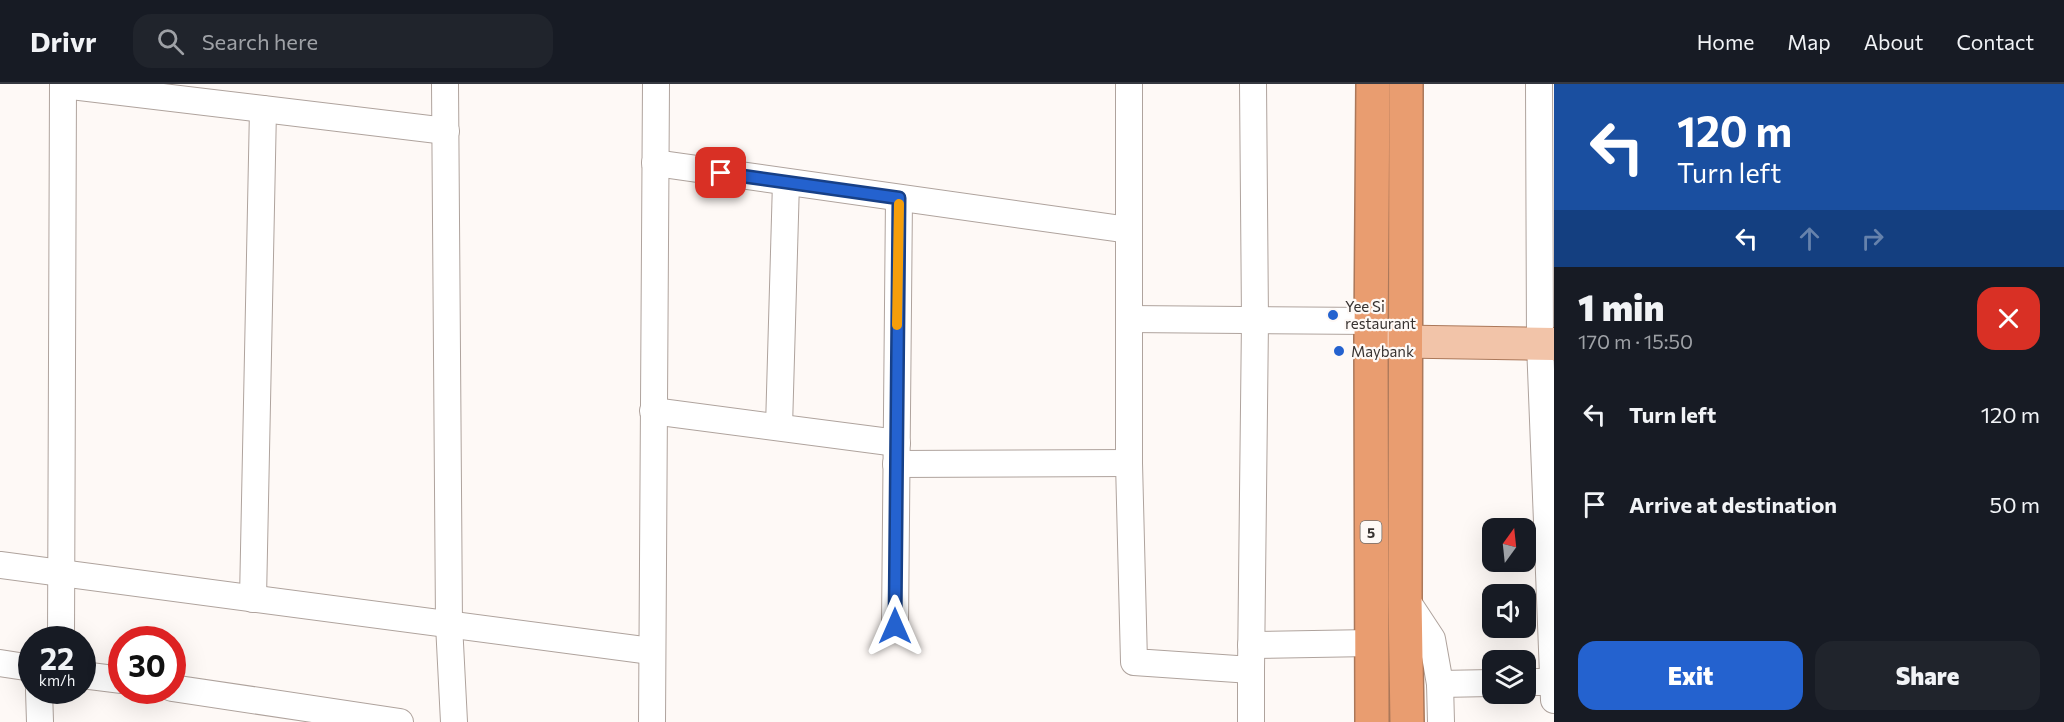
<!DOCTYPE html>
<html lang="en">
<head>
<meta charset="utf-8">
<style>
  body { margin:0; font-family:Commissioner,sans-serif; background:#20242c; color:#f1f3f6; height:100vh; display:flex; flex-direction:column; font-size:22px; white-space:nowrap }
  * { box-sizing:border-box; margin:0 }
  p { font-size:20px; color:#9ea1a6 }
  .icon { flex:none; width:33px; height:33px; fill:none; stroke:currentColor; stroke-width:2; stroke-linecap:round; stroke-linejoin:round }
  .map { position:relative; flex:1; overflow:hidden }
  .details { display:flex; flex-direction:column; background:#171b24; width:510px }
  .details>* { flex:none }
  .banner { background:#1a4fa0; color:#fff; overflow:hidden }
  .needle { width:39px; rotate:15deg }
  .controls { position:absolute; left:1482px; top:434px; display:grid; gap:12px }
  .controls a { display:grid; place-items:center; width:54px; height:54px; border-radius:12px; background:#171b24; box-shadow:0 6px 24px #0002; font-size:30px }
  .speed { position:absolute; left:18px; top:542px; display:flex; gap:12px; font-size:30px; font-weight:700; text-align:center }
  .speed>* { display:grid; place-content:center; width:78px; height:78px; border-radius:50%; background:#171b24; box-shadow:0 6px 24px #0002; line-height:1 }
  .speed small { font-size:15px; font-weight:400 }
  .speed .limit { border:9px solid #d22; background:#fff; color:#111 }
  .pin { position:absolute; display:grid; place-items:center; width:51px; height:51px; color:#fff; margin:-26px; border-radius:12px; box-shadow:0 3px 9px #0006 }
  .me { position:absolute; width:66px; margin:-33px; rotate:0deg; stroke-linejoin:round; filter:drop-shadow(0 0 4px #0008) }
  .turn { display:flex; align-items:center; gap:21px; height:126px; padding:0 24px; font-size:27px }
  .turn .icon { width:78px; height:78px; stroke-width:2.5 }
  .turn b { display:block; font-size:42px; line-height:51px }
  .lanes { display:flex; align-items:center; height:57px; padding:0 24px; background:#0003; justify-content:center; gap:30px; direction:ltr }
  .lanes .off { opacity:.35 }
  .round { display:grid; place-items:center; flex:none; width:63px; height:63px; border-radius:18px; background:#20242c }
  .overview { display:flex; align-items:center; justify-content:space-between; height:102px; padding:0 24px }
  h1 { font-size:36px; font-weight:800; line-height:45px }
  .action { display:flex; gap:12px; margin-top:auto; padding:12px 24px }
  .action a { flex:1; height:69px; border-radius:18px; background:#2462cf; color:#fff; font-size:24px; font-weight:800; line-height:69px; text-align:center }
  .action a+a { background:#20242c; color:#f1f3f6 }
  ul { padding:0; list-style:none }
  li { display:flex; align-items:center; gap:18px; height:90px; padding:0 24px }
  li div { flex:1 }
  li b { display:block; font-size:22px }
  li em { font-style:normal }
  header { display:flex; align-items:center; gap:36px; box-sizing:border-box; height:84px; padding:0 30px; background:#171b24; border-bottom:2px solid #363941 }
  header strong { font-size:28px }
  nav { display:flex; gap:33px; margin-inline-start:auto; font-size:21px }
  .search { width:420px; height:54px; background:#20242c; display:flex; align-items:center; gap:15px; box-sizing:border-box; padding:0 21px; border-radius:18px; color:#9ea1a6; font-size:22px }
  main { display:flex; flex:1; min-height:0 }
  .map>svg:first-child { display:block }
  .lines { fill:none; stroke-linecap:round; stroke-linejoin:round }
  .minor-casing { stroke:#afa39d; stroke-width:28 }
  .major-casing { stroke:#ab785a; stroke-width:34 }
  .highway-casing { stroke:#ab785a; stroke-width:36 }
  .minor { stroke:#fff; stroke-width:26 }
  .major { stroke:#f2c4a9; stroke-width:32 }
  .highway { stroke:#e99d70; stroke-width:33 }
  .route-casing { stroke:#174087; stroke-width:15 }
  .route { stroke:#2462cf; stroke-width:10 }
  .slow { stroke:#f59e0b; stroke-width:10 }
  .poi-dot { fill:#2462cf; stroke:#fef9f6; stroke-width:2 }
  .labels { text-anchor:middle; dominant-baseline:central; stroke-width:4.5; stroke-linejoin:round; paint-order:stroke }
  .shield { fill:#fef9f6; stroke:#736e6b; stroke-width:1.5 }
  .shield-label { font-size:14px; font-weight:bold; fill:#373230 }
  .poi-label { font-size:15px; fill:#373230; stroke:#fef9f6; text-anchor:start }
</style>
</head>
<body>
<header>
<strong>Drivr</strong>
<div class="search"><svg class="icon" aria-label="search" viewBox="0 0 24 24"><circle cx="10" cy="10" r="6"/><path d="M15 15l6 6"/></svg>Search here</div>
<nav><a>Home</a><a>Map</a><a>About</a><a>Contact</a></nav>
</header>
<main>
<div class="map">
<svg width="1554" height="638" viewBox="0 0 1554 638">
  <rect width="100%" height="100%" fill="#fef9f6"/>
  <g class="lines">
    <g class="minor-casing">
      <g id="minor">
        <path d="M445 0 449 540 454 638"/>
        <path d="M1539 0 1540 260 1554 616"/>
        <path d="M63 1 446 47"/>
        <path d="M655 79 1129 146V0"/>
        <path d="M1129 146V379L1134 578 1251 586 1255 236 1253 0"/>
        <path d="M1129 235 1371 237"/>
        <path d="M653 327 897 359"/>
        <path d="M779 343 786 98"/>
        <path d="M896 380 1129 379"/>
        <path d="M0 481 651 567"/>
        <path d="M1405 514 1432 555 1440 600 1441 638"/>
        <path d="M253 515 263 25"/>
        <path d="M895 542 899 114"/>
        <path d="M61 555 63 0"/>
        <path d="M1251 561 1371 559"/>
        <path d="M0 579 32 584"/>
        <path d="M1251 586V638"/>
        <path d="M82 591 122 596"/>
        <path d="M1526 598H1554"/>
        <path d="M1440 600 1492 599"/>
        <path d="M172 604 400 638"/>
        <path d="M39 606 40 638"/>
        <path d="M652 638 656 0"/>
      </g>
    </g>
    <g class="major-casing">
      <path id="major" d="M1371 257 1554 260"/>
    </g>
    <g class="highway-casing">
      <g id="highway">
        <path d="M1406 0 1405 514 1407 638"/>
        <path d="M1372 638 1371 257 1373 0"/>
      </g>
    </g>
    <use href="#minor" class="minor"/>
    <use href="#major" class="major"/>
    <use href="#highway" class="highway"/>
  </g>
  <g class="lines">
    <g class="route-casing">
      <path id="route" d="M721 89 899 114 895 542"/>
    </g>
    <use href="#route" class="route"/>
    <path class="slow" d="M897 241 899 120"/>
  </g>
  <g class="poi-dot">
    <circle cx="1333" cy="231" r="6"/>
    <circle cx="1339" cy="267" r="6"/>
  </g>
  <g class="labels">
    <rect class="shield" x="1360.5" y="437" width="21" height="22" rx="4.5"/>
    <g class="shield-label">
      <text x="1371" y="448">5</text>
    </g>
    <g class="poi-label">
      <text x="1345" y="222">Yee Si<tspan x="1345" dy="17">restaurant</tspan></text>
      <text x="1351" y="267">Maybank</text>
    </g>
  </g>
</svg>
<div class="controls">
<a><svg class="needle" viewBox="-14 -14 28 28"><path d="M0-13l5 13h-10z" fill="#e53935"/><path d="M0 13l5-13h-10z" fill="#9ea1a6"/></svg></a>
<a><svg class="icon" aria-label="sound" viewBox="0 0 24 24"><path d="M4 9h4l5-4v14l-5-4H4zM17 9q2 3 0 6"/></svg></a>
<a><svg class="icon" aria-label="layers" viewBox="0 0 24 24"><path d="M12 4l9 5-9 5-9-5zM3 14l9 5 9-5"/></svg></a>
</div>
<div class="speed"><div>22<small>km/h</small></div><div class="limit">30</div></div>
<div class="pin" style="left:721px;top:89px;background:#d93025"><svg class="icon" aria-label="arrive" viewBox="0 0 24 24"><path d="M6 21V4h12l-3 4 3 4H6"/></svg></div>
<svg class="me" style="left:895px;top:542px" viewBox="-20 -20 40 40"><path d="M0-17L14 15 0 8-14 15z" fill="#2462cf" stroke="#fff" stroke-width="4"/></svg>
</div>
<section class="details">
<div class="banner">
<div class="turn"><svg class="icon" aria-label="left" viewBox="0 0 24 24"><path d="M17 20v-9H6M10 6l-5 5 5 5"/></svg><div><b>120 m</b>Turn left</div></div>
<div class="lanes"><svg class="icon" aria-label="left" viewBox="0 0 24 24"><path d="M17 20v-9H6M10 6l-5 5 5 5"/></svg><svg class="icon off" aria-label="ahead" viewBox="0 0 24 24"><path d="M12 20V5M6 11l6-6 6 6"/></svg><svg class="icon off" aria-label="right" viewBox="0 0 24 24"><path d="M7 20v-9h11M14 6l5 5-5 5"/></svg></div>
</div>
<div class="overview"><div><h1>1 min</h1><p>170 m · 15:50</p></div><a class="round" style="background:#d93025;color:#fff"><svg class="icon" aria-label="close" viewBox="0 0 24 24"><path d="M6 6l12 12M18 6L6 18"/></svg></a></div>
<ul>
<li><svg class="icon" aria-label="left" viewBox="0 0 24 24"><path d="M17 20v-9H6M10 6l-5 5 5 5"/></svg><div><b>Turn left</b></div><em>120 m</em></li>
<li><svg class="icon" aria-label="arrive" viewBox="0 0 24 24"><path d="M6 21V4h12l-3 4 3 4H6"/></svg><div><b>Arrive at destination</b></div><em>50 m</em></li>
</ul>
<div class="action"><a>Exit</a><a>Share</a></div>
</section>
</main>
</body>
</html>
